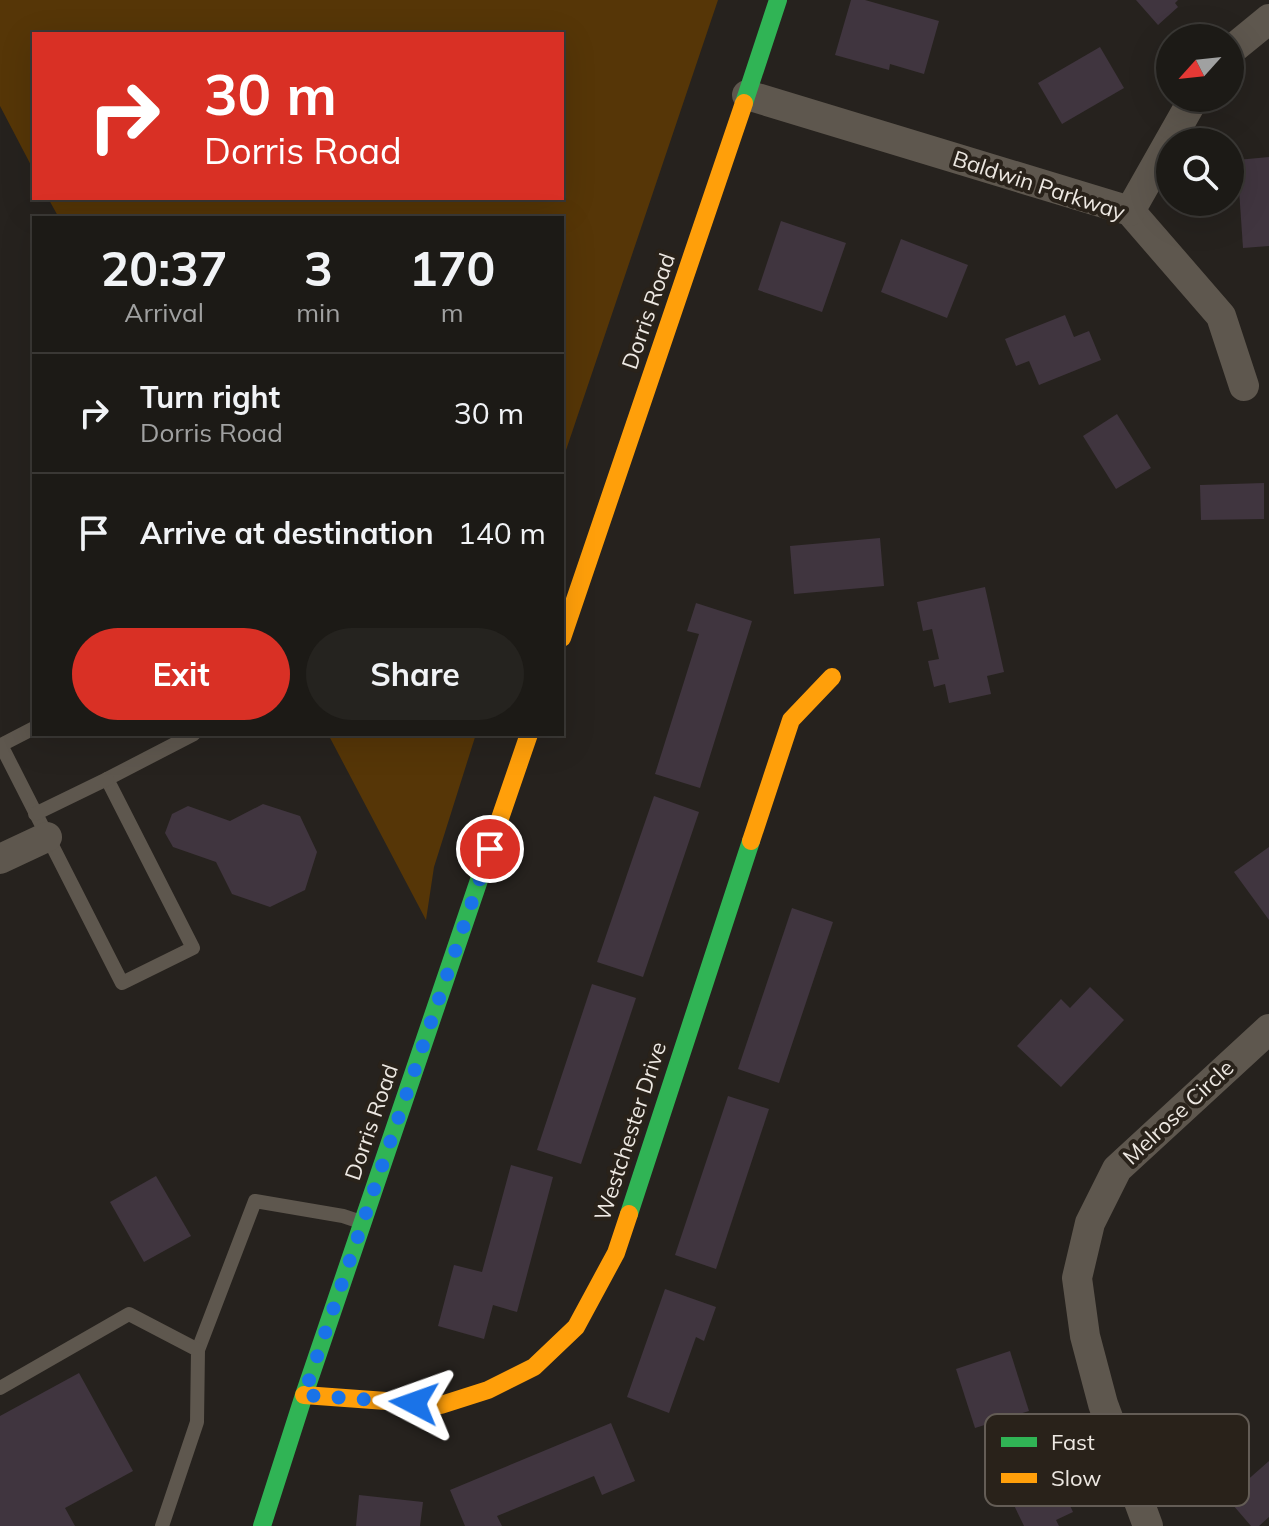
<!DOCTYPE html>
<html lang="en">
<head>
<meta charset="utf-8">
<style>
  body { margin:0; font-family:Mulish,sans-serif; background:#25231f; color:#f1f3f6; height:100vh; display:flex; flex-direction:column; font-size:30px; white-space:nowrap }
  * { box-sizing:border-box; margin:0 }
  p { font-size:26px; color:#a0a1a1 }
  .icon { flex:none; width:44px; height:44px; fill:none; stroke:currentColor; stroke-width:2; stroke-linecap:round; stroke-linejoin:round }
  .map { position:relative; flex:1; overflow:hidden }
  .drawer { position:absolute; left:32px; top:216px; width:532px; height:520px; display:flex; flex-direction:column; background:#1c1a16; border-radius:0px; box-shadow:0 8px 32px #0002,0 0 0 2px #3a3835 }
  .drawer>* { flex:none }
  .top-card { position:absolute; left:32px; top:32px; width:532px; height:168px; border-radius:0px; box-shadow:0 8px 32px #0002,0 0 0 2px #3a3835; background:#d93025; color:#fff; overflow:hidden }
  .needle { width:52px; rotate:243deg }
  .controls { position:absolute; left:1156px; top:24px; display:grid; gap:16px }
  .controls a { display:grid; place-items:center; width:88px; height:88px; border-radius:50%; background:#1c1a16; box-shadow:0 8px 32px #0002,0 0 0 2px #3a3835; font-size:40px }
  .pin { position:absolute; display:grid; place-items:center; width:68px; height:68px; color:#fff; margin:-34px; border:4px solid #fff; border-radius:50%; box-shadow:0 2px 8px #0007 }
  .me { position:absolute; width:88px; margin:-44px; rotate:274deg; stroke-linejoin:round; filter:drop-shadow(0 0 6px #0008) }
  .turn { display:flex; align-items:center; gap:28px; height:168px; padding:0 40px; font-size:36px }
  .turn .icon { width:104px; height:104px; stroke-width:2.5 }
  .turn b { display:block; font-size:56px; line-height:68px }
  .eta { display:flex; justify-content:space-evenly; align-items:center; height:136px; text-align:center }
  .eta b { font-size:48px; font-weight:700; line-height:56px }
  .primary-button { display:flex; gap:16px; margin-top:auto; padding:16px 40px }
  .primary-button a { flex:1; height:92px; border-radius:48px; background:#d93025; color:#fff; font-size:32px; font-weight:700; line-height:92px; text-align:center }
  .primary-button a+a { background:#25231f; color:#f1f3f6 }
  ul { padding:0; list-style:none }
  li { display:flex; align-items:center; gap:24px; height:120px; padding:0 40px; border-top:2px solid #3a3835 }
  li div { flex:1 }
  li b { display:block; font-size:30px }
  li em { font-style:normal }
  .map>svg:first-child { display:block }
  .green { fill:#563607 }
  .building { fill:#40353f }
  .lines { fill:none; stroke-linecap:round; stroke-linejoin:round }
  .lane { stroke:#5e574e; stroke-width:14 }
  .street { stroke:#5e574e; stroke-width:30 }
  .fast { stroke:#30b455; stroke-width:18 }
  .slow { stroke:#ff9f0a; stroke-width:18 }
  .route { stroke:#1a73e8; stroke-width:14; stroke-dasharray:0 25.2 }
  .labels { text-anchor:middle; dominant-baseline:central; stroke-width:8; stroke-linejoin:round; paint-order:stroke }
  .street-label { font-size:22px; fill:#ede8e2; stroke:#29221a }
  .key { fill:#29221a; stroke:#645d56; stroke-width:2 }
  .key-label { font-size:22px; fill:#ede8e2 }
</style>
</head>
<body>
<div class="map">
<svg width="1269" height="1526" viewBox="0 0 1269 1526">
  <rect width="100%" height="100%" fill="#26221e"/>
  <g class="green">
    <path d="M0 0H718L562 462V218H59L48 198H562V34H34V171L0 106Z"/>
    <path d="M328 734H476L434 867 426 920Z"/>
  </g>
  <g class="building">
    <path d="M851 0H865L939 21 924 74 890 64 889 70 835 55Z"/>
    <path d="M1136 0H1178L1175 3 1178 7 1158 25Z"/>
    <path d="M1100 47 1124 88 1062 124 1038 83Z"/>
    <path d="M1269 157V246L1243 248 1237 160Z"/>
    <path d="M781 221 846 243 822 312 758 290Z"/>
    <path d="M901 239 968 265 947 318 881 292Z"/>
    <path d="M1065 315 1074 337 1089 331 1101 360 1039 385 1029 361 1016 366 1005 339Z"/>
    <path d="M1117 414 1151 468 1116 489 1083 436Z"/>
    <path d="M1264 483V519L1201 520 1200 485Z"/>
    <path d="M880 538 884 586 794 594 790 546Z"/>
    <path d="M985 587 1004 672 987 676 991 694 949 703 945 684 934 687 928 661 939 659 932 629 923 631 917 602Z"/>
    <path d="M696 603 752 621 700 788 655 774 699 634 687 631Z"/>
    <path d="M654 796 699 812 643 977 597 962Z"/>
    <path d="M263 804 300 816 317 852 305 890 270 907 232 894 216 862 173 847 165 833 172 814 188 806 230 821Z"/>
    <path d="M1269 847V920L1234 872Z"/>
    <path d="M792 908 833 922 779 1083 738 1069Z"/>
    <path d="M592 984 636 998 581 1164 537 1150Z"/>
    <path d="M1090 987 1124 1020 1061 1087 1017 1046 1061 999 1070 1008Z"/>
    <path d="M728 1096 769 1109 716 1269 675 1255Z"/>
    <path d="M511 1165 553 1177 517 1312 493 1305 484 1339 438 1326 454 1265 482 1272Z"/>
    <path d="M156 1176 191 1236 144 1262 110 1202Z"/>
    <path d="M665 1289 716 1307 704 1341 696 1337 669 1413 627 1397Z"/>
    <path d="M1010 1351 1029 1411 975 1428 956 1369Z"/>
    <path d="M79 1373 133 1471 65 1508 75 1526H0V1416Z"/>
    <path d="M611 1423 635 1481 602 1495 594 1476 497 1516 502 1526H465L450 1490Z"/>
    <path d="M1042 1446 1073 1512 1056 1520 1059 1526H1024L996 1468Z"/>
    <path d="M1269 1461V1517L1259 1526H1251L1227 1498Z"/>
    <path d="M359 1495 423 1502 420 1526H356Z"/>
  </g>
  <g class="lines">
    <g class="lane">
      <path d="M34 728 1 745 122 983 193 948 107 779 194 734"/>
      <path d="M35 814 107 779"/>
      <path d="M198 1350 255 1201 343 1216 358 1221"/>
      <path d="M0 1388 129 1314 198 1350 197 1422 162 1526"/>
    </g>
    <g class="street">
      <path d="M1230 51 1269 19"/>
      <path d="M747 95 1130 211 1221 316 1244 386"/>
      <path d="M1130 211 1194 98"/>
      <path d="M0 859 47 837"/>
      <path d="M1148 1526 1103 1404 1085 1336 1077 1278 1090 1223 1117 1169 1269 1029"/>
    </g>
    <g class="fast">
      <path d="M744 103 778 0"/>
      <path d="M629 1214 751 841"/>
      <path d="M262 1526 304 1395 495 833"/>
    </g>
    <g class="slow">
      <path d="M562 638 744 103"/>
      <path d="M495 833 529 734"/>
      <path d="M751 841 791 720 832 677"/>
      <path d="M304 1395 441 1405 488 1390 534 1367 576 1327 616 1253 629 1214"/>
    </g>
  </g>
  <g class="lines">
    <path class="route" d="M414 1403 304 1395 490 849"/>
  </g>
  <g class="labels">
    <g class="street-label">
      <text transform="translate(1039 185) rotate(18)">Baldwin Parkway</text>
      <text transform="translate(648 311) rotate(-71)">Dorris Road</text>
      <text transform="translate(1178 1112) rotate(-43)">Melrose Circle</text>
      <text transform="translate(371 1122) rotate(-71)">Dorris Road</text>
      <text transform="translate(630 1131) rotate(-72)">Westchester Drive</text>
    </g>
  </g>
  <rect x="985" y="1414" width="264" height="92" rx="12" class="key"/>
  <rect x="1001" y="1437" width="36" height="10" fill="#30b455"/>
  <rect x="1001" y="1473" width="36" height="10" fill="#ff9f0a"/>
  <g class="key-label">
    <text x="1051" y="1450">Fast</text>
    <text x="1051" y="1486">Slow</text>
  </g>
</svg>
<div class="controls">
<a><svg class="needle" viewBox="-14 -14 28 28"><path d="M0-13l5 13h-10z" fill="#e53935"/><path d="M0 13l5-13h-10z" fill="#a0a1a1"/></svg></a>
<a><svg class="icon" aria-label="search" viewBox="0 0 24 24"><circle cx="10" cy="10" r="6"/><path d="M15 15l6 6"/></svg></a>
</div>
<div class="pin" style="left:490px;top:849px;background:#d93025"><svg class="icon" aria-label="arrive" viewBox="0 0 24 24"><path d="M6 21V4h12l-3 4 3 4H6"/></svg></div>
<svg class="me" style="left:414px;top:1403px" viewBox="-20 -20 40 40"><path d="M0-17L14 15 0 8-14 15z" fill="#1a73e8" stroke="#fff" stroke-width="4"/></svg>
<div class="top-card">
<div class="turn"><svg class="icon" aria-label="right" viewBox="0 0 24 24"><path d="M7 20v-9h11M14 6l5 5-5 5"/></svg><div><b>30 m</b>Dorris Road</div></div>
</div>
<section class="drawer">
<div class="eta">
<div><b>20:37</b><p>Arrival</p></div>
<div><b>3</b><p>min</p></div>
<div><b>170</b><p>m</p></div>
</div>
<ul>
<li><svg class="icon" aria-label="right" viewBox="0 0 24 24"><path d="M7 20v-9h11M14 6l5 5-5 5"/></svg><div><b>Turn right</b><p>Dorris Road</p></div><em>30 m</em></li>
<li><svg class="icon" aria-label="arrive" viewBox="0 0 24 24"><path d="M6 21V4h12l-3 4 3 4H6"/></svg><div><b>Arrive at destination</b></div><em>140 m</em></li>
</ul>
<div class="primary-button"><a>Exit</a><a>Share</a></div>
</section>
</div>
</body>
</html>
